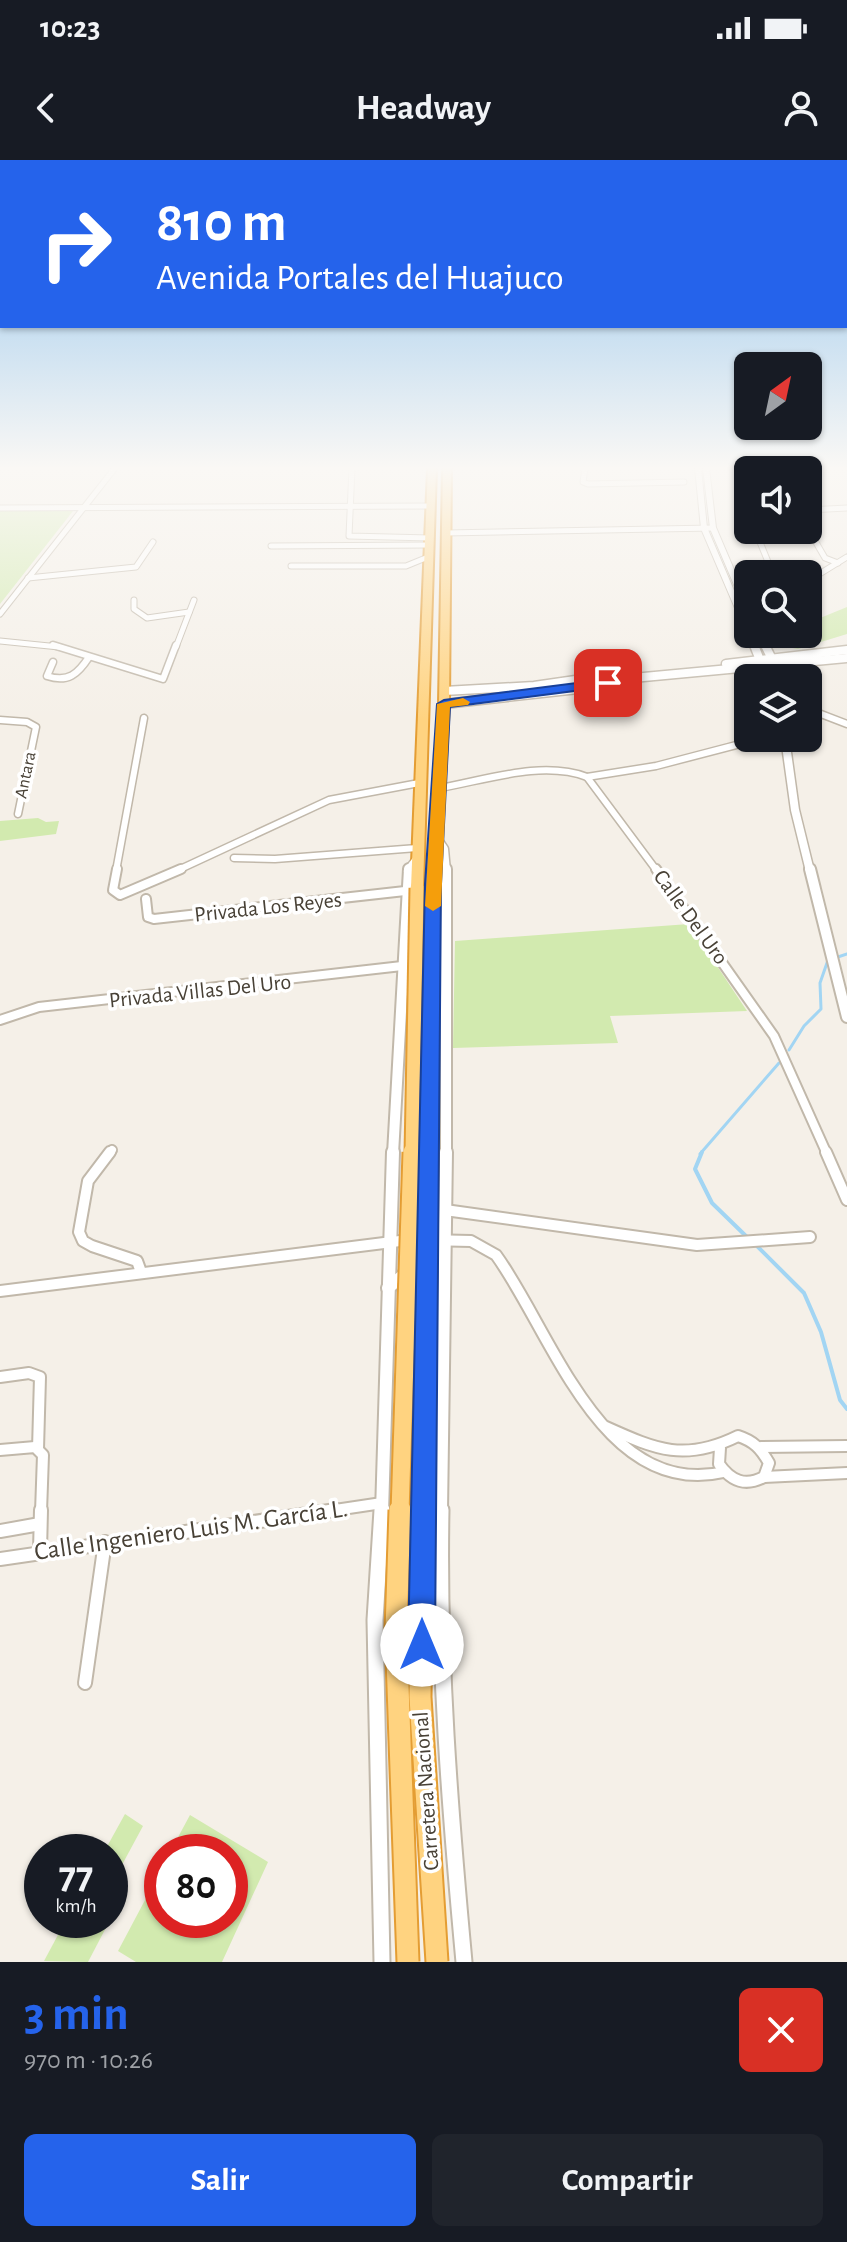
<!DOCTYPE html>
<html lang="es">
<head>
<meta charset="utf-8">
<style>
  body { margin:0; font-family:"Alegreya Sans",sans-serif; background:#20242c; color:#f1f3f6; height:100vh; display:flex; flex-direction:column; font-size:30px; white-space:nowrap }
  * { box-sizing:border-box; margin:0 }
  p { font-size:26px; color:#9ea1a6 }
  .icon { flex:none; width:44px; height:44px; fill:none; stroke:currentColor; stroke-width:2; stroke-linecap:round; stroke-linejoin:round }
  .map { position:relative; height:1802px; overflow:hidden }
  .sheet { display:flex; flex-direction:column; background:#171b24; flex:1 }
  .sheet>* { flex:none }
  .guide { position:absolute; left:0px; top:0px; width:848px; height:168px; box-shadow:0 2px 6px #0004; background:#2563eb; color:#fff; overflow:hidden }
  .needle { width:52px; rotate:33deg }
  .buttons { position:absolute; left:734px; top:192px; display:grid; gap:16px }
  .buttons a { display:grid; place-items:center; width:88px; height:88px; border-radius:12px; background:#171b24; box-shadow:0 2px 6px #0004; font-size:40px }
  .speed { position:absolute; left:24px; top:1674px; display:flex; gap:16px; font-size:40px; font-weight:700; text-align:center }
  .speed>* { display:grid; place-content:center; width:104px; height:104px; border-radius:50%; background:#171b24; box-shadow:0 2px 6px #0004; line-height:1 }
  .speed small { font-size:20px; font-weight:400 }
  .speed .limit { border:12px solid #d22; background:#fff; color:#111 }
  .pin { position:absolute; display:grid; place-items:center; width:68px; height:68px; color:#fff; margin:-34px; border-radius:16px; box-shadow:0 4px 12px #0006 }
  .me { position:absolute; width:88px; margin:-44px; rotate:0deg; stroke-linejoin:round; filter:drop-shadow(0 0 6px #0008) }
  .turn { display:flex; align-items:center; gap:28px; height:168px; padding:0 24px; font-size:36px }
  .turn .icon { width:104px; height:104px; stroke-width:2.5 }
  .turn b { display:block; font-size:56px; line-height:68px }
  .round { display:grid; place-items:center; flex:none; width:84px; height:84px; border-radius:12px; background:#20242c }
  .summary { display:flex; align-items:center; justify-content:space-between; height:136px; padding:0 24px }
  h1 { font-size:48px; font-weight:600; line-height:60px; color:#2563eb }
  .button { display:flex; gap:16px; margin-top:auto; padding:16px 24px }
  .button a { flex:1; height:92px; border-radius:12px; background:#2563eb; color:#fff; font-size:32px; font-weight:600; line-height:92px; text-align:center }
  .button a+a { background:#20242c; color:#f1f3f6 }
  .status { display:flex; justify-content:space-between; align-items:center; height:56px; padding:0 40px; background:#171b24; direction:ltr }
  .status svg { height:22px; fill:currentColor }
  header { display:flex; justify-content:space-between; align-items:center; height:104px; padding:0 24px; background:#171b24; font-size:36px; font-weight:600 }
  .map>svg:first-child { display:block }
  .green { fill:#d2eaaf }
  .lines { fill:none; stroke-linecap:round; stroke-linejoin:round }
  .stream-far1 { stroke:#a2d5f3; stroke-width:3 }
  .stream { stroke:#a2d5f3; stroke-width:4 }
  .minor-far4-casing { stroke:#c1b8aa; stroke-width:7 }
  .minor-far3-casing { stroke:#c1b8aa; stroke-width:9 }
  .minor-far2-casing { stroke:#c1b8aa; stroke-width:12 }
  .minor-far1-casing { stroke:#c1b8aa; stroke-width:14 }
  .minor-casing { stroke:#c1b8aa; stroke-width:16 }
  .tertiary-far4-casing { stroke:#c1b8aa; stroke-width:8 }
  .tertiary-far3-casing { stroke:#c1b8aa; stroke-width:11 }
  .tertiary-far2-casing { stroke:#c1b8aa; stroke-width:14 }
  .tertiary-far1-casing { stroke:#c1b8aa; stroke-width:16 }
  .tertiary-casing { stroke:#c1b8aa; stroke-width:19 }
  .trunk-casing { stroke:#e49d33; stroke-width:4 }
  .minor-far4 { stroke:#fff; stroke-width:5 }
  .minor-far3 { stroke:#fff; stroke-width:6 }
  .minor-far2 { stroke:#fff; stroke-width:8 }
  .minor-far1 { stroke:#fff; stroke-width:10 }
  .minor { stroke:#fff; stroke-width:12 }
  .tertiary-far4 { stroke:#fff; stroke-width:6 }
  .tertiary-far3 { stroke:#fff; stroke-width:8 }
  .tertiary-far2 { stroke:#fff; stroke-width:10 }
  .tertiary-far1 { stroke:#fff; stroke-width:12 }
  .tertiary { stroke:#fff; stroke-width:15 }
  .trunk { fill:#ffd380; fill-rule:evenodd }
  .trunk-bridge-far2-casing { stroke:#e49d33; stroke-width:17; stroke-linecap:butt }
  .trunk-bridge-far1-casing { stroke:#e49d33; stroke-width:21; stroke-linecap:butt }
  .trunk-bridge-casing { stroke:#e49d33; stroke-width:25; stroke-linecap:butt }
  .trunk-bridge-far2 { stroke:#ffd380; stroke-width:13 }
  .trunk-bridge-far1 { stroke:#ffd380; stroke-width:17 }
  .trunk-bridge { stroke:#ffd380; stroke-width:21 }
  .route { fill:#2563eb; stroke:#184099; stroke-width:2 }
  .slow { fill:#f59e0b }
  .labels { text-anchor:middle; dominant-baseline:central; stroke-width:7; stroke-linejoin:round; paint-order:stroke }
  .far-street-label { font-size:18px; fill:#484136; stroke:#fff }
  .street-label { font-size:22px; fill:#484136; stroke:#fff }
  .near-street-label { font-size:26px; fill:#484136; stroke:#fff }
</style>
</head>
<body>
<div class="status"><b>10:23</b><svg viewBox="0 0 49 12"><path d="M0 12V9h3v3zM5 12V6h3v6zM10 12V3h3v9zM15 12V0h3v12zM26 1h20v11H26zM47 4h2v5h-2z"/></svg></div>
<header><svg class="icon" aria-label="back" viewBox="0 0 24 24"><path d="M15 5l-7 7 7 7"/></svg>Headway<svg class="icon" aria-label="person" viewBox="0 0 24 24"><circle cx="12" cy="8" r="4"/><path d="M4 21q1-7 8-7t8 7"/></svg></header>
<div class="map">
<svg width="847" height="1802" viewBox="0 0 847 1802">
  <rect width="100%" height="100%" fill="#f5f0e8"/>
  <g class="green">
    <path d="M0 350 73 351 0 444Z"/>
    <path d="M847 447V474L798 489 772 484 770 477 808 474V463Z"/>
    <path d="M38 658 46 662 59 661 56 674 0 681V661Z"/>
    <path d="M689 764 747 851 610 856 618 883 453 888 455 781Z"/>
    <path d="M125 1654 143 1666 116 1716 110 1712V1692H104Z"/>
    <path d="M190 1655 268 1702 222 1802H136L118 1791 162 1708V1760H230V1692H170Z"/>
    <path d="M66 1760H110L88 1802 44 1801Z"/>
  </g>
  <g class="lines">
    <g class="stream-far1">
      <path d="M835 798 847 794"/>
      <path d="M789 890 804 866 821 849 820 823 828 800"/>
      <path d="M700 994 779 903"/>
    </g>
    <g class="stream">
      <path d="M702 992 695 1009 712 1043 749 1079"/>
      <path d="M755 1084 804 1133 821 1172 840 1240 847 1249"/>
    </g>
    <g class="minor-far4-casing">
      <g id="minor-far4">
        <path d="M352 308 349 376 430 378"/>
        <path d="M585 308 583 322 588 324 684 322"/>
        <path d="M0 348 431 346"/>
        <path d="M808 350 847 348"/>
        <path d="M755 370 773 414"/>
        <path d="M810 372 825 398 838 403"/>
        <path d="M446 373 713 368"/>
        <path d="M271 386 429 385"/>
        <path d="M291 406H406L428 397"/>
        <path d="M28 418 136 407 153 382"/>
        <path d="M808 421 847 397"/>
        <path d="M134 440V449L147 458 189 452"/>
        <path d="M0 454 115 308"/>
        <path d="M0 481 59 487"/>
        <path d="M176 487 194 440"/>
      </g>
    </g>
    <g class="minor-far3-casing">
      <g id="minor-far3">
        <path d="M53 485 163 519 176 485"/>
        <path d="M53 502 47 516C68 523 78 514 89 497"/>
        <path d="M808 549 847 564"/>
        <path d="M0 560 27 562 36 567 18 654"/>
        <path d="M587 617 656 606 763 578"/>
        <path d="M440 628C486 620 542 600 587 617L657 711"/>
        <path d="M234 698 275 699 417 688"/>
        <path d="M116 711 144 558"/>
        <path d="M176 711 329 640 419 623"/>
      </g>
    </g>
    <g class="minor-far2-casing">
      <g id="minor-far2">
        <path d="M117 709 113 730 120 735 181 709"/>
        <path d="M656 709 774 876 827 994"/>
        <path d="M146 739 148 757 154 759 405 731"/>
        <path d="M0 860 39 847 402 806"/>
        <path d="M109 994 112 990"/>
      </g>
    </g>
    <g class="minor-far1-casing">
      <g id="minor-far1">
        <path d="M110 992 88 1021 79 1072 83 1081 92 1086 137 1101 141 1112"/>
        <path d="M826 992 847 1040"/>
        <path d="M445 1050 697 1085 810 1077"/>
        <path d="M426 1080 471 1081 496 1095C552 1172 602 1340 724 1312"/>
        <path d="M0 1131 408 1080"/>
        <path d="M0 1217 29 1213 40 1217 38 1289"/>
        <path d="M606 1267C657 1290 685 1302 738 1276 754 1281 761 1289 769 1303L764 1317C745 1327 731 1321 719 1304L720 1288"/>
        <path d="M761 1287 847 1286"/>
        <path d="M0 1290 35 1287 43 1295 41 1352"/>
        <path d="M764 1317 847 1313"/>
        <path d="M322 1352 382 1343"/>
      </g>
    </g>
    <g class="minor-casing">
      <g id="minor">
        <path d="M0 1371 40 1364"/>
        <path d="M40 1391 41 1350"/>
        <path d="M0 1399 336 1350"/>
        <path d="M85 1523 105 1382"/>
      </g>
    </g>
    <g class="tertiary-far4-casing">
      <g id="tertiary-far4">
        <path d="M698 308 704 368 748 471"/>
        <path d="M706 308 713 368 748 450"/>
        <path d="M750 474 755 487"/>
        <path d="M760 474 766 487"/>
      </g>
    </g>
    <g class="tertiary-far3-casing">
      <g id="tertiary-far3">
        <path d="M754 485 767 518"/>
        <path d="M765 485 773 501"/>
        <path d="M726 504 847 490"/>
        <path d="M444 531 534 526 610 515"/>
        <path d="M444 544 578 529 633 518 847 498"/>
        <path d="M785 578 795 650 810 711"/>
        <path d="M436 677 444 689 446 711"/>
        <path d="M408 711 417 699"/>
      </g>
    </g>
    <g class="tertiary-far2-casing">
      <g id="tertiary-far2">
        <path d="M446 709V994"/>
        <path d="M810 709 847 857"/>
        <path d="M393 994 409 709"/>
      </g>
    </g>
    <g class="tertiary-far1-casing">
      <g id="tertiary-far1">
        <path d="M388 1128 406 1113 431 1117"/>
        <path d="M382 1352 393 992"/>
        <path d="M441 1352 446 992"/>
      </g>
    </g>
    <g class="tertiary-casing">
      <g id="tertiary">
        <path d="M441 1350C438 1502 450 1651 464 1802"/>
        <path d="M382 1802 375 1460 382 1350"/>
      </g>
    </g>
    <g class="trunk-casing">
      <g id="trunk">
        <path d="M428 308H436L423 728 417 732 411 728Z"/>
        <path d="M443 308H451L449 544 439 724 433 728 427 724 439 544Z"/>
      </g>
    </g>
    <use href="#minor-far4" class="minor-far4"/>
    <use href="#minor-far3" class="minor-far3"/>
    <use href="#minor-far2" class="minor-far2"/>
    <use href="#minor-far1" class="minor-far1"/>
    <use href="#minor" class="minor"/>
    <use href="#tertiary-far4" class="tertiary-far4"/>
    <use href="#tertiary-far3" class="tertiary-far3"/>
    <use href="#tertiary-far2" class="tertiary-far2"/>
    <use href="#tertiary-far1" class="tertiary-far1"/>
    <use href="#tertiary" class="tertiary"/>
    <use href="#trunk" class="trunk"/>
    <g class="trunk-bridge-far2-casing">
      <g id="trunk-bridge-far2">
        <path d="M412 994 417 728"/>
        <path d="M429 994 433 724"/>
      </g>
    </g>
    <g class="trunk-bridge-far1-casing">
      <g id="trunk-bridge-far1">
        <path d="M400 1352 412 992"/>
        <path d="M423 1352 429 992"/>
      </g>
    </g>
    <g class="trunk-bridge-casing">
      <g id="trunk-bridge">
        <path d="M400 1350 396 1471 408 1802"/>
        <path d="M423 1350 420 1537 437 1802"/>
      </g>
    </g>
    <use href="#trunk-bridge-far2" class="trunk-bridge-far2"/>
    <use href="#trunk-bridge-far1" class="trunk-bridge-far1"/>
    <use href="#trunk-bridge" class="trunk-bridge"/>
  </g>
  <linearGradient id="sky" x2="0" y2="1"><stop stop-color="#8cc1ec"/><stop offset="0.55" stop-color="#faf8f5"/><stop offset="1" stop-color="#faf8f5" stop-opacity="0"/></linearGradient>
  <rect width="847" height="560" fill="url(#sky)"/>
  <path class="route" d="M608 519 613 520V526L450 547 441 724 435 1485 431 1494 422 1498 412 1494 408 1485 425 724 437 544 444 540Z"/>
  <path class="slow" d="M463 538 470 542 468 545 450 547 441 746 433 751 425 746 437 544Z"/>
  <g class="labels">
    <g class="far-street-label">
      <text transform="translate(26 615) rotate(-78)">Antara</text>
    </g>
    <g class="street-label">
      <text transform="translate(268 747) rotate(-6)">Privada Los Reyes</text>
      <text transform="translate(691 757) rotate(54)">Calle Del Uro</text>
      <text transform="translate(200 831) rotate(-6)">Privada Villas Del Uro</text>
      <text transform="translate(426 1631) rotate(-94)">Carretera Nacional</text>
    </g>
    <g class="near-street-label">
      <text transform="translate(191 1370) rotate(-8)">Calle Ingeniero Luis M. García L.</text>
    </g>
  </g>
</svg>
<div class="buttons">
<a><svg class="needle" viewBox="-14 -14 28 28"><path d="M0-13l5 13h-10z" fill="#e53935"/><path d="M0 13l5-13h-10z" fill="#9ea1a6"/></svg></a>
<a><svg class="icon" aria-label="sound" viewBox="0 0 24 24"><path d="M4 9h4l5-4v14l-5-4H4zM17 9q2 3 0 6"/></svg></a>
<a><svg class="icon" aria-label="search" viewBox="0 0 24 24"><circle cx="10" cy="10" r="6"/><path d="M15 15l6 6"/></svg></a>
<a><svg class="icon" aria-label="layers" viewBox="0 0 24 24"><path d="M12 4l9 5-9 5-9-5zM3 14l9 5 9-5"/></svg></a>
</div>
<div class="speed"><div>77<small>km/h</small></div><div class="limit">80</div></div>
<div class="pin" style="left:608px;top:523px;background:#d93025"><svg class="icon" aria-label="arrive" viewBox="0 0 24 24"><path d="M6 21V4h12l-3 4 3 4H6"/></svg></div>
<svg class="me" style="left:422px;top:1485px" viewBox="-20 -20 40 40"><circle r="19" fill="#fff"/><path d="M0-13L10 11 0 6-10 11z" fill="#2563eb"/></svg>
<div class="guide">
<div class="turn"><svg class="icon" aria-label="right" viewBox="0 0 24 24"><path d="M7 20v-9h11M14 6l5 5-5 5"/></svg><div><b>810 m</b>Avenida Portales del Huajuco</div></div>
</div>
</div>
<section class="sheet">
<div class="summary"><div><h1>3 min</h1><p>970 m · 10:26</p></div><a class="round" style="background:#d93025;color:#fff"><svg class="icon" aria-label="close" viewBox="0 0 24 24"><path d="M6 6l12 12M18 6L6 18"/></svg></a></div>
<div class="button"><a>Salir</a><a>Compartir</a></div>
</section>
</body>
</html>
